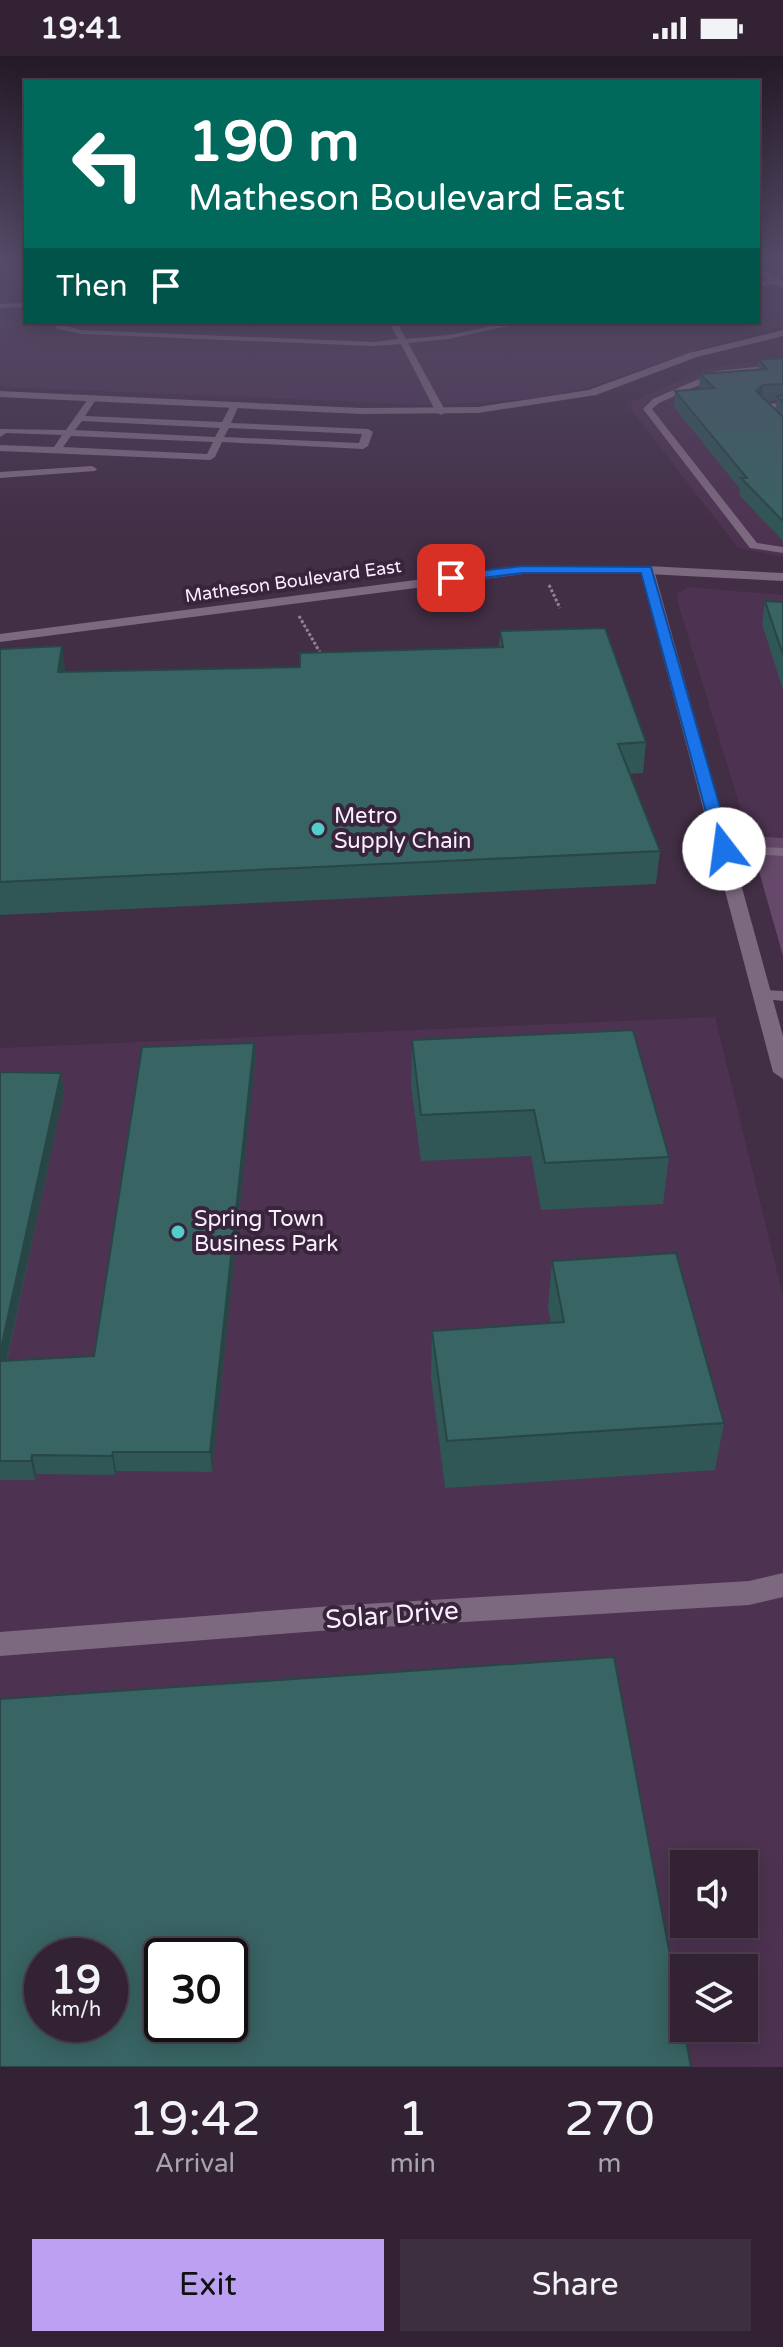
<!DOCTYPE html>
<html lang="en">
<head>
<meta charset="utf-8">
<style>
  body { margin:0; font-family:"Varela Round",sans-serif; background:#3d2f40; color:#f1f3f6; height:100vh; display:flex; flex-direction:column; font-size:30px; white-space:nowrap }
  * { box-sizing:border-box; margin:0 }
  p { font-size:26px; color:#a8a4ac }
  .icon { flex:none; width:44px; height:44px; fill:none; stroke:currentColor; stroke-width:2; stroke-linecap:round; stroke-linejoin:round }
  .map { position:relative; height:2011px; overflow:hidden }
  .panel { display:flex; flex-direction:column; background:#322234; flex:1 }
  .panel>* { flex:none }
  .top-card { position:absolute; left:24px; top:24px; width:736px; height:244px; border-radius:0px; box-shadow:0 4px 20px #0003,0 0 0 2px #4d3f4f; background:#00695c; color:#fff; overflow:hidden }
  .buttons { position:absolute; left:670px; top:1794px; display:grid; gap:16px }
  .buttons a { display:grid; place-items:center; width:88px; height:88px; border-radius:0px; background:#322234; box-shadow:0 4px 20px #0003,0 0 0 2px #4d3f4f; font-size:40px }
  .speed { position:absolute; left:24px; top:1882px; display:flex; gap:16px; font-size:40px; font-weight:700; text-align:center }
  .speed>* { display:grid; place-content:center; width:104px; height:104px; border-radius:50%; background:#322234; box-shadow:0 4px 20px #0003,0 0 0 2px #4d3f4f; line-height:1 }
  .speed small { font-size:20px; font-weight:400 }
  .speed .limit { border:4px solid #111; border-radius:12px; background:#fff; color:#111 }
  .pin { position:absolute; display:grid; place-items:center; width:68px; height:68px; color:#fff; margin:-34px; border-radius:16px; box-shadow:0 4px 12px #0006 }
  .me { position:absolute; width:88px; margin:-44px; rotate:345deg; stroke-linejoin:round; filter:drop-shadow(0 0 6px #0008) }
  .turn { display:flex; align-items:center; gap:28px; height:168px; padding:0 32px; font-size:36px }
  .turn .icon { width:104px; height:104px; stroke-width:2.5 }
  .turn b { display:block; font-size:56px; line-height:68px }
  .then { display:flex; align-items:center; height:76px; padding:0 32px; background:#0003; gap:16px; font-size:30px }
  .eta { display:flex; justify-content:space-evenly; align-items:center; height:136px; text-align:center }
  .eta b { font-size:48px; font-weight:600; line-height:56px }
  .action { display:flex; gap:16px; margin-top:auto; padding:16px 32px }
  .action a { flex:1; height:92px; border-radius:0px; background:#bca0f2; color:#111; font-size:32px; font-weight:600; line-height:92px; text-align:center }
  .action a+a { background:#3d2f40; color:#f1f3f6 }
  .status { display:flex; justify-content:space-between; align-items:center; height:56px; padding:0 40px; background:#322234; direction:ltr }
  .status svg { height:22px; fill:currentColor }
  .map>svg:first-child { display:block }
  .built { fill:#4d3351; fill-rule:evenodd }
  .green { fill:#66496a }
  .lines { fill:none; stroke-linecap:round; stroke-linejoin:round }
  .path { stroke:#928194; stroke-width:3; stroke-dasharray:3 2; stroke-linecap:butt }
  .service { fill:#7d697f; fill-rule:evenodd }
  .minor { fill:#7d697f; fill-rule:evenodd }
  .tertiary { fill:#7d697f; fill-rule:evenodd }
  .wall { fill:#305655; fill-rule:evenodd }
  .shaded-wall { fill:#274645 }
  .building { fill:#386463; stroke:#274645; stroke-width:2; fill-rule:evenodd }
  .route { fill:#1a73e8; stroke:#114b97; stroke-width:2 }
  .poi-dot { fill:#53cdca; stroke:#38243b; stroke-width:3 }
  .labels { text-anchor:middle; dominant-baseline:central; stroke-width:8; stroke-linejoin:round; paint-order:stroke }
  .far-street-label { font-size:18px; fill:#fbeefd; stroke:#38243b }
  .poi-label { font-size:22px; fill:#fbeefd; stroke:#38243b; text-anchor:start }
  .near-street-label { font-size:26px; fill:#fbeefd; stroke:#38243b }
</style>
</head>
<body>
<div class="status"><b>19:41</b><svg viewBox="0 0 49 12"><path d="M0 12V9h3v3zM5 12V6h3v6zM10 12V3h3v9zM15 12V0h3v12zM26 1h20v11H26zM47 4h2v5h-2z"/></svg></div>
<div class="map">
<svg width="783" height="2011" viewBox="0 0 783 2011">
  <rect width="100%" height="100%" fill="#422e45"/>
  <g class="built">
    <path d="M26 207V266H758V230L783 241V271L703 292 584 333 529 343 437 349 0 331V245L6 208Z"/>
    <path d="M783 304V501L738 492 630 352 633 345 703 314 734 307Z"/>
    <path d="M688 531 783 539V782L749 780 678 547 677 538Z"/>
    <path d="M715 961 783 1240V2011H0V992ZM684 1808H744V1868H684ZM42 1900H110V1968H42ZM162 1900H230V1968H162ZM684 1912H744V1972H684Z"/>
  </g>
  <path class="green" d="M749 780 783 782V900Z"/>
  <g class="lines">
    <g class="path">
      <path d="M549 529 560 552"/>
      <path d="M299 560 322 600"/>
    </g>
    <g class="service">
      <path d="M781 224V228L758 230V226Z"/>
      <path d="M26 247V251L0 252V248Z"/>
      <path d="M53 266H61L63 269 81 274 374 286 398 283 389 266H397L406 283 449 279 511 266H527L449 283 408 287 446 356 441 359 436 356 401 288 374 290 81 278 57 273Z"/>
      <path d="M783 308V314L722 319 659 347 652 353 757 487 783 491V497L750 492 643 353 653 343 717 315Z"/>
      <path d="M93 339 97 342 85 360 222 366 231 349 235 346 239 349 231 367 368 373 373 376 368 390 363 393 222 386 215 401 210 404 0 395V389L54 391 62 379 6 377 0 381V373L66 374 90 340ZM82 365 220 372 215 381 75 374ZM229 372 362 378 359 387 224 381ZM71 380 213 386 207 398 63 391Z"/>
      <path d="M783 347V353H768L783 369V377L757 351 761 348Z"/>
      <path d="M92 410 97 413 95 415 0 422V416Z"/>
      <path d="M724 789 783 792V800L719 796 717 793 719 790Z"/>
      <path d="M763 934 783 935V945L758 942 755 939 758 936Z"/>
    </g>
    <g class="minor">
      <path d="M758 211 783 225V232L758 218Z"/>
      <path d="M783 274V280L697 301 596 339 478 357 361 358 0 341V335L361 352 478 351 589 334 689 297Z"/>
      <path d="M647 510 654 514 783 980V1023L773 1016 640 514Z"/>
      <path d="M783 1517V1541L749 1549 332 1574 0 1600V1576L332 1550 749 1525Z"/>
    </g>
    <path class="tertiary" d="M523 510H647L783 517V525L647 518H523L0 586V578Z"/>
  </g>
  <g class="wall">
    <path d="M783 302V485L739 439 740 433 674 351 675 335 699 333 700 318 758 314 759 304ZM777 344 775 354 766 345Z"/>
    <path d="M765 545 783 546V634L762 568Z"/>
    <path d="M500 575 646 686 643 717 629 718 660 795 656 828 0 859V593L62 590 65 616 300 611 499 591Z"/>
    <path d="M412 984 669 1101 663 1148 541 1154 531 1100 421 1105 411 1030Z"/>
    <path d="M254 987 255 1005 212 1416 116 1415 115 1419 36 1418 35 1424H0V1016L61 1017 64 1036 7 1305 94 1300Z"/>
    <path d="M552 1205 724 1367 715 1414 445 1432 431 1321 432 1275 551 1267 548 1251Z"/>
  </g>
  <g class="shaded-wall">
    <path d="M763 329 761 345 756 335Z"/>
    <path d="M62 590 66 620 58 616Z"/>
    <path d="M254 987 255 1005 212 1416 210 1396Z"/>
    <path d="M61 1017 64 1036 2 1325 0 1313V1297Z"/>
    <path d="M113 1396 116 1415 115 1419 112 1400Z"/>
    <path d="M32 1399 36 1418 35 1424 31 1405Z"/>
  </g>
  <g class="building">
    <path d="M783 302V328L763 329 756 335 783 361V465L741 422H747L675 335 714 332 700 318 767 313 759 304Z"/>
    <path d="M783 339V347L777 340Z"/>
    <path d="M765 545 783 546V599Z"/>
    <path d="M605 572 646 686 618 688 660 795 0 826V593L62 590 58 616 300 611V597L503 591 500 575Z"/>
    <path d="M633 974 669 1101 545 1107 534 1054 421 1059 412 984Z"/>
    <path d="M254 987 210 1396H113L112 1400 32 1399 31 1405H0V1305L94 1300 142 991Z"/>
    <path d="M0 1016 61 1017 0 1297Z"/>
    <path d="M676 1197 724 1367 447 1385 432 1275 564 1266 552 1205Z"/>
    <path d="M614 1601 691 2011H0V1643ZM42 1900H110V1968H42ZM162 1900H230V1968H162Z"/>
  </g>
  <linearGradient id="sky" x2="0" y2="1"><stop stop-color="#241926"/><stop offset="0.42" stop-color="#544c68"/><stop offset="1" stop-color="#544c68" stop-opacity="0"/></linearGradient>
  <rect width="783" height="485" fill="url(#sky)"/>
  <path class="route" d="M523 510 651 511 732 793 730 796H718L716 793 641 517H523L451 526 444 522 451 518Z"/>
  <g class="poi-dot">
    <circle cx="318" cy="773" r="8"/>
    <circle cx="178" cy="1176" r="8"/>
  </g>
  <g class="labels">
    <g class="far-street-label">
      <text transform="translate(293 525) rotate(-8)">Matheson Boulevard East</text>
    </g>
    <g class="poi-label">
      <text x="334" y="760">Metro<tspan x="334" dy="25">Supply Chain</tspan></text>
      <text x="194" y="1163">Spring Town<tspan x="194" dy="25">Business Park</tspan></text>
    </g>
    <g class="near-street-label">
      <text transform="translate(392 1559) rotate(-4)">Solar Drive</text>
    </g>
  </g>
</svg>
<div class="buttons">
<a><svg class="icon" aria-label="sound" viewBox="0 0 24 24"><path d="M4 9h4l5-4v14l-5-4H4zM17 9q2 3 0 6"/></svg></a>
<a><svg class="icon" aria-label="layers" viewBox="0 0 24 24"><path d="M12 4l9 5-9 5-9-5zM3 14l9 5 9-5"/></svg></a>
</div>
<div class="speed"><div>19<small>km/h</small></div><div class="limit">30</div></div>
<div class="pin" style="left:451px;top:522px;background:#d93025"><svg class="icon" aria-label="arrive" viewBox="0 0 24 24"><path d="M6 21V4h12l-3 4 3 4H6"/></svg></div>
<svg class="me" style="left:724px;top:793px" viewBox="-20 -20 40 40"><circle r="19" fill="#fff"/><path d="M0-13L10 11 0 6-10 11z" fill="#1a73e8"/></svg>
<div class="top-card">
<div class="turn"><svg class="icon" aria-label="left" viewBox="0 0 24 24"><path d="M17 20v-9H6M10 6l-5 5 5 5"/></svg><div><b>190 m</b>Matheson Boulevard East</div></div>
<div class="then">Then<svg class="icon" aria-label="arrive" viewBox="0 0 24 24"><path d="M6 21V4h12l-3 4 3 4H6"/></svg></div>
</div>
</div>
<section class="panel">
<div class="eta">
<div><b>19:42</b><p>Arrival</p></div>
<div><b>1</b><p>min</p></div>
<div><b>270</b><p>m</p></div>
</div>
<div class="action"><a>Exit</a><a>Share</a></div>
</section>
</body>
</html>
